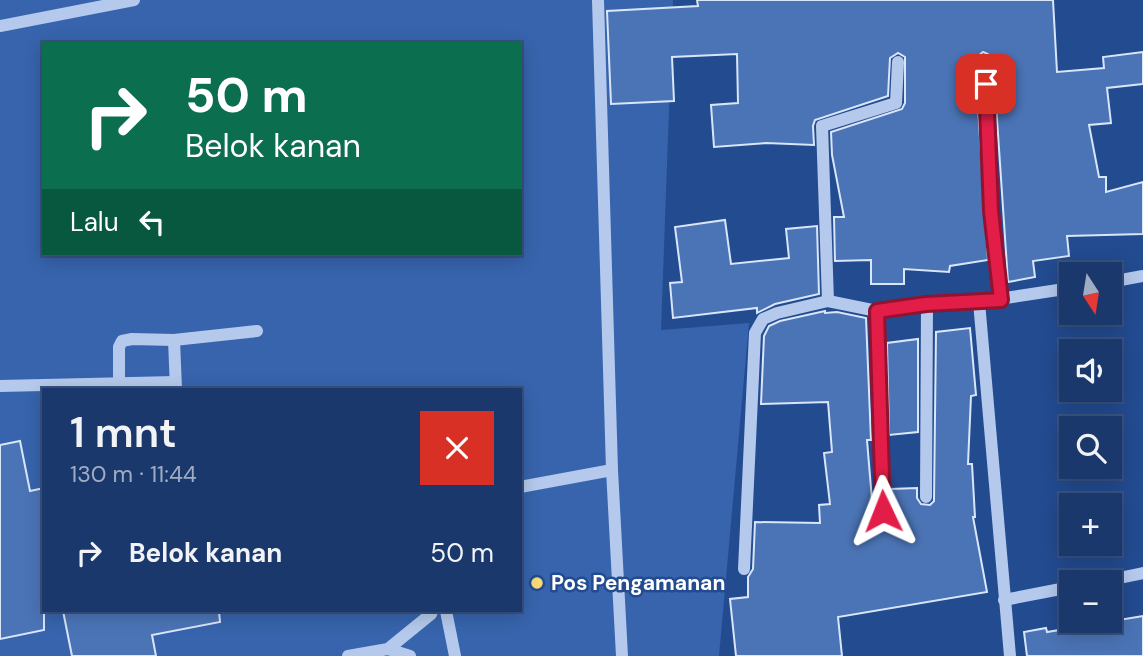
<!DOCTYPE html>
<html lang="id">
<head>
<meta charset="utf-8">
<style>
  body { margin:0; font-family:"DM Sans",sans-serif; background:#274374; color:#f1f3f6; height:100vh; display:flex; flex-direction:column; font-size:26px; white-space:nowrap }
  * { box-sizing:border-box; margin:0 }
  p { font-size:23px; color:#9facc2 }
  .icon { flex:none; width:38px; height:38px; fill:none; stroke:currentColor; stroke-width:2; stroke-linecap:round; stroke-linejoin:round }
  .map { position:relative; flex:1; overflow:hidden }
  .panel { position:absolute; left:42px; top:388px; width:480px; height:224px; display:flex; flex-direction:column; background:#1a386c; border-radius:0px; box-shadow:0 4px 18px #0003,0 0 0 2px #38527f }
  .panel>* { flex:none }
  .hud { position:absolute; left:42px; top:42px; width:480px; height:214px; border-radius:0px; box-shadow:0 4px 18px #0003,0 0 0 2px #38527f; background:#0b6e4f; color:#fff; overflow:hidden }
  .needle { width:46px; rotate:168deg }
  .fabs { position:absolute; left:1059px; top:262px; display:grid; gap:14px }
  .fabs a { display:grid; place-items:center; width:63px; height:63px; border-radius:0px; background:#1a386c; box-shadow:0 4px 18px #0003,0 0 0 2px #38527f; font-size:35px }
  .pin { position:absolute; display:grid; place-items:center; width:60px; height:60px; color:#fff; margin:-30px; border-radius:14px; box-shadow:0 4px 10px #0006 }
  .me { position:absolute; width:77px; margin:-38px; rotate:358deg; stroke-linejoin:round; filter:drop-shadow(0 0 5px #0008) }
  .turn { display:flex; align-items:center; gap:24px; height:147px; padding:0 28px; font-size:32px }
  .turn .icon { width:91px; height:91px; stroke-width:2.5 }
  .turn b { display:block; font-size:49px; line-height:60px }
  .then { display:flex; align-items:center; height:66px; padding:0 28px; background:#0003; gap:14px; font-size:26px }
  .round { display:grid; place-items:center; flex:none; width:74px; height:74px; border-radius:0px; background:#274374 }
  .headline { display:flex; align-items:center; justify-content:space-between; height:119px; padding:0 28px }
  h1 { font-size:42px; font-weight:600; line-height:52px }
  ul { padding:0; list-style:none }
  li { display:flex; align-items:center; gap:21px; height:91px; padding:0 28px }
  li div { flex:1 }
  li b { display:block; font-size:26px }
  li em { font-style:normal }
  .map>svg:first-child { display:block }
  .green { fill:#3764ad; fill-rule:evenodd }
  .building { fill:#4b74b6; stroke:#d9e5f9; stroke-width:2 }
  .lines { fill:none; stroke-linecap:round; stroke-linejoin:round }
  .minor { stroke:#b4c9ec; stroke-width:12 }
  .route-casing { stroke:#92132f; stroke-width:18 }
  .route { stroke:#e11d48; stroke-width:12 }
  .poi-dot { fill:#f7db77; stroke:#234b90; stroke-width:2.5 }
  .labels { text-anchor:middle; dominant-baseline:central; stroke-width:5; stroke-linejoin:round; paint-order:stroke }
  .poi-label { font-size:21px; font-weight:bold; fill:#fff; stroke:#234b90; text-anchor:start }
</style>
</head>
<body>
<div class="map">
<svg width="1143" height="656" viewBox="0 0 1143 656">
  <rect width="100%" height="100%" fill="#234b90"/>
  <path class="green" d="M0 0H673L661 330 749 323 719 656H0ZM44 44H520V254H44ZM44 390H520V611H44Z"/>
  <g class="building">
    <path d="M697 0H1053L1057 72 1104 68 1103 57 1143 52V84L1107 88 1111 123 1089 125 1099 177H1106V192L1143 182V234L1067 236 1069 256 1033 261 1035 277 1008 282 993 60 988 54 983 52 977 57 975 62 988 260 950 266 949 272 904 269V284H871V260L835 261 834 217H844L832 155 831 132 902 109 905 103V57L898 53 890 58 888 96 815 120 813 126 814 145 766 143 714 147 711 105 738 103 737 54 672 57 674 101 611 104 607 11 698 6Z"/>
    <path d="M725 220 731 264 789 258 786 229 817 226 819 294 775 304 757 313V308L673 318 670 283 682 282 675 227Z"/>
    <path d="M825 311V313L837 312 866 318 871 440H867L873 512 877 518 882 520 890 515V489L917 488V498L921 504 930 505 934 501 936 332 970 328 976 395 971 396 968 464H972L975 517H973L987 592 838 617 842 656H736L730 599 748 597V577L753 569 755 522 820 523 819 505 830 504 824 453 832 452 828 402 761 404 764 336 769 326 780 321Z"/>
    <path d="M918 339V432L889 435 887 343Z"/>
    <path d="M20 441 30 491 44 488V630L0 639V445Z"/>
    <path d="M63 611H219L220 622 152 635 156 656H72Z"/>
    <path d="M1143 616V656H1027L1024 632 1046 628 1047 632Z"/>
  </g>
  <g class="lines">
    <g class="minor">
      <path d="M598 0 612 470 622 656"/>
      <path d="M0 26 134 0"/>
      <path d="M984 61C990 141 990 220 1001 300"/>
      <path d="M1110 282 1143 276"/>
      <path d="M828 301 822 126 896 103 898 62"/>
      <path d="M979 302 1010 656"/>
      <path d="M877 311 882 511"/>
      <path d="M174 340 176 389"/>
      <path d="M119 383V347L122 341 132 339 174 340 257 331"/>
      <path d="M0 386 175 382"/>
      <path d="M520 487 612 470"/>
      <path d="M926 497 927 304"/>
      <path d="M744 569 755 333 763 319 777 313 828 301 877 311 927 304 979 302 1071 288"/>
      <path d="M1095 583 1143 573"/>
      <path d="M1004 600 1071 587"/>
      <path d="M446 611 455 656"/>
      <path d="M388 649 410 656"/>
      <path d="M348 656 388 649 431 614 432 611"/>
    </g>
  </g>
  <g class="lines">
    <g class="route-casing">
      <path id="route" d="M883 511 877 311 926 304 1001 300 991 211 986 84"/>
    </g>
    <use href="#route" class="route"/>
  </g>
  <circle class="poi-dot" cx="537" cy="583" r="7"/>
  <g class="labels">
    <g class="poi-label">
      <text x="551" y="583">Pos Pengamanan</text>
    </g>
  </g>
</svg>
<div class="fabs">
<a><svg class="needle" viewBox="-14 -14 28 28"><path d="M0-13l5 13h-10z" fill="#e53935"/><path d="M0 13l5-13h-10z" fill="#9facc2"/></svg></a>
<a><svg class="icon" aria-label="sound" viewBox="0 0 24 24"><path d="M4 9h4l5-4v14l-5-4H4zM17 9q2 3 0 6"/></svg></a>
<a><svg class="icon" aria-label="search" viewBox="0 0 24 24"><circle cx="10" cy="10" r="6"/><path d="M15 15l6 6"/></svg></a>
<a>+</a>
<a>−</a>
</div>
<div class="pin" style="left:986px;top:84px;background:#d93025"><svg class="icon" aria-label="arrive" viewBox="0 0 24 24"><path d="M6 21V4h12l-3 4 3 4H6"/></svg></div>
<svg class="me" style="left:883px;top:511px" viewBox="-20 -20 40 40"><path d="M0-17L14 15 0 8-14 15z" fill="#e11d48" stroke="#fff" stroke-width="4"/></svg>
<div class="hud">
<div class="turn"><svg class="icon" aria-label="right" viewBox="0 0 24 24"><path d="M7 20v-9h11M14 6l5 5-5 5"/></svg><div><b>50 m</b>Belok kanan</div></div>
<div class="then">Lalu<svg class="icon" aria-label="left" viewBox="0 0 24 24"><path d="M17 20v-9H6M10 6l-5 5 5 5"/></svg></div>
</div>
<section class="panel">
<div class="headline"><div><h1>1 mnt</h1><p>130 m · 11:44</p></div><a class="round" style="background:#d93025;color:#fff"><svg class="icon" aria-label="close" viewBox="0 0 24 24"><path d="M6 6l12 12M18 6L6 18"/></svg></a></div>
<ul>
<li><svg class="icon" aria-label="right" viewBox="0 0 24 24"><path d="M7 20v-9h11M14 6l5 5-5 5"/></svg><div><b>Belok kanan</b></div><em>50 m</em></li>
</ul>
</section>
</div>
</body>
</html>
